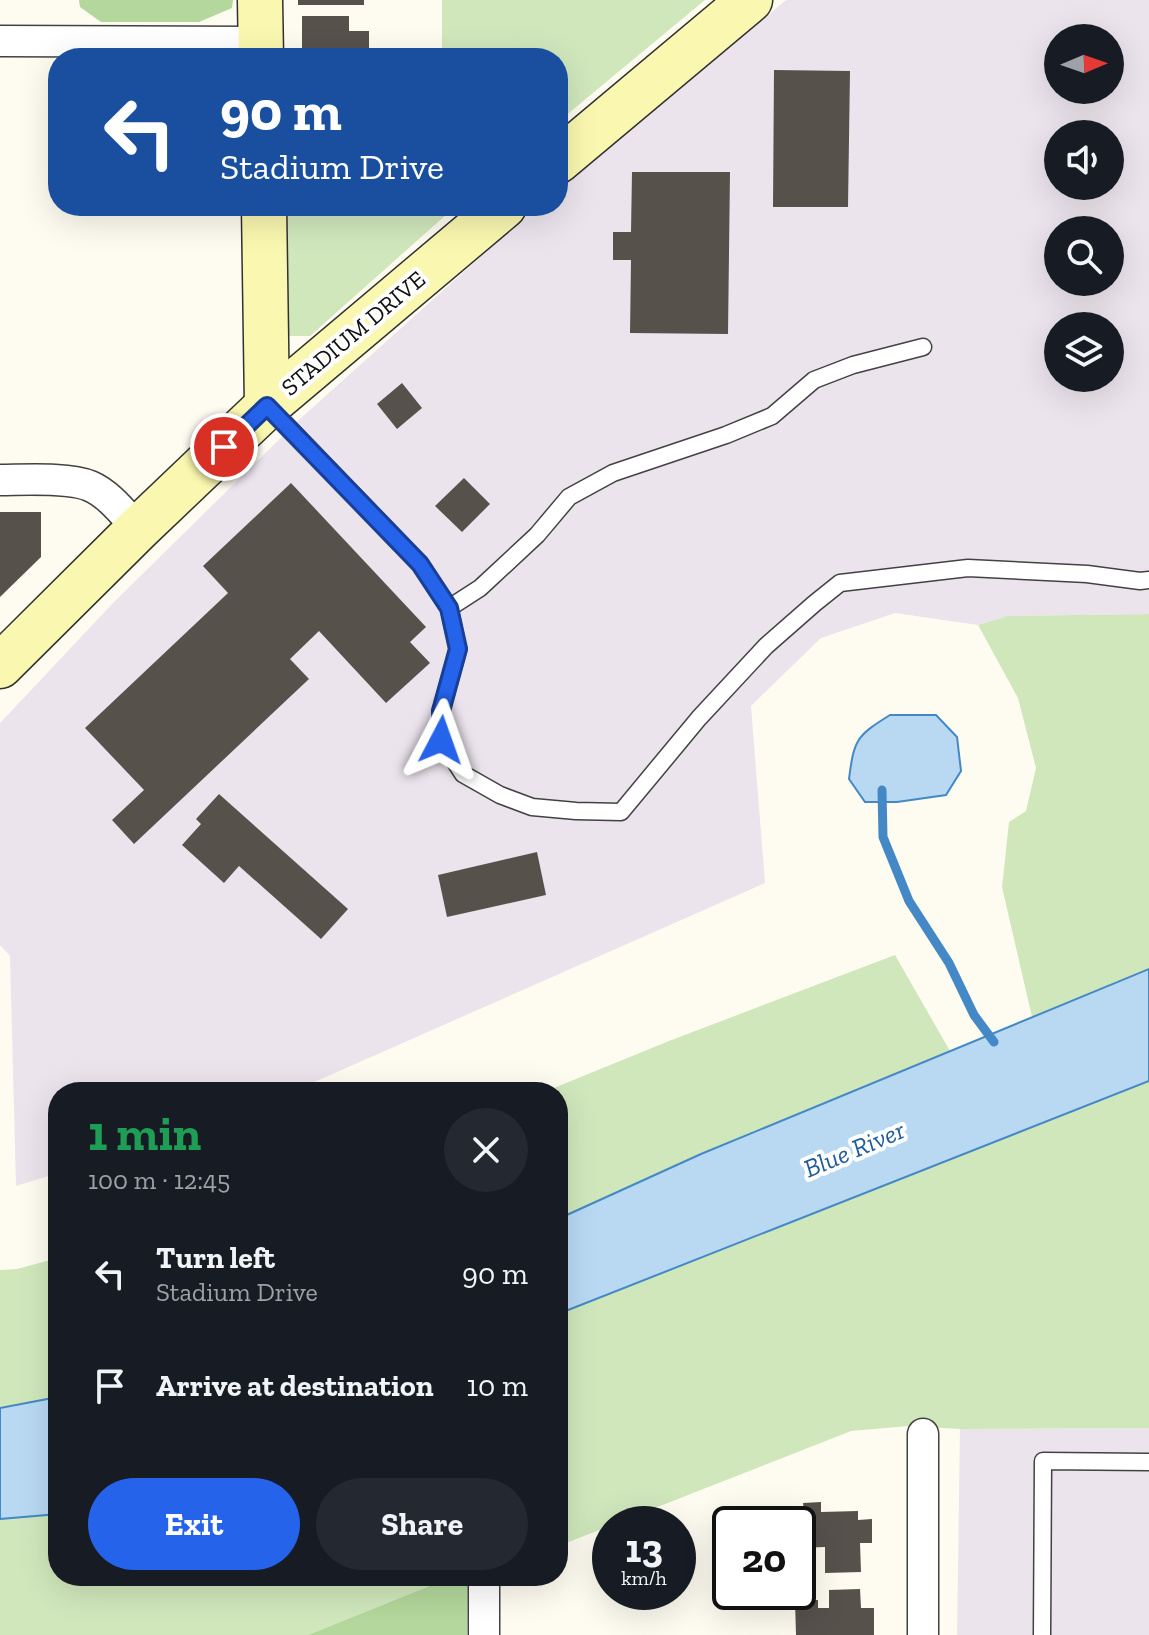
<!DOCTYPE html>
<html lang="en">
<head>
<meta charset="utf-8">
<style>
  body { margin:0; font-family:"Zilla Slab",serif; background:#242831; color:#f1f3f6; height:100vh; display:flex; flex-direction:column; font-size:30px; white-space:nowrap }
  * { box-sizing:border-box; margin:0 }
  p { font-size:26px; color:#9ea1a6 }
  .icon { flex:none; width:44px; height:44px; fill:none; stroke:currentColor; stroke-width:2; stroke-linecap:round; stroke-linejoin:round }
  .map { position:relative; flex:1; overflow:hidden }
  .sheet { position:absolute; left:48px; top:1082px; width:520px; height:504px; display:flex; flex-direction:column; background:#171b24; border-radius:32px; box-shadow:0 8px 32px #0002 }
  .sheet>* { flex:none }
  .guide { position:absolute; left:48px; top:48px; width:520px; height:168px; border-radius:32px; box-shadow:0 8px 32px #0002; background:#1a4fa0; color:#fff; overflow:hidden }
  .needle { width:52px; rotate:88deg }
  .buttons { position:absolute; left:1044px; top:24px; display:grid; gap:16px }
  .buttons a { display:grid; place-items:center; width:80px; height:80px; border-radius:50%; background:#171b24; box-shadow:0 8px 32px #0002; font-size:40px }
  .speed { position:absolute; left:592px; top:1506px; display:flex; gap:16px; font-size:40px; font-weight:700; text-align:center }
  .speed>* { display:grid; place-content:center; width:104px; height:104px; border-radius:50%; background:#171b24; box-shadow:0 8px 32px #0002; line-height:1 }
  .speed small { font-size:20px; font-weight:400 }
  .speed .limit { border:4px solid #111; border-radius:12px; background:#fff; color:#111 }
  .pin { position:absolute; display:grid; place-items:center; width:68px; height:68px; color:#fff; margin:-34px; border:4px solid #fff; border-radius:50%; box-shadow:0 2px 8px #0007 }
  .me { position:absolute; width:88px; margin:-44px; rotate:4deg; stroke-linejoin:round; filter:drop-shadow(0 0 6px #0008) }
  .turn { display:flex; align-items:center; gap:28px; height:168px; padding:0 40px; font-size:36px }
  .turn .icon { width:104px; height:104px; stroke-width:2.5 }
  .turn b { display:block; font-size:56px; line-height:68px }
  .round { display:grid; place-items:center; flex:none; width:84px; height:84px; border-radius:42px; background:#242831 }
  .head { display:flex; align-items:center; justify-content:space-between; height:136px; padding:0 40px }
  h1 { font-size:48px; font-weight:700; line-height:60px; color:#1e9e55 }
  .primary-button { display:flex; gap:16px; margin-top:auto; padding:16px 40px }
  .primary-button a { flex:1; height:92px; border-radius:48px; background:#2563eb; color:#fff; font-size:32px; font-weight:700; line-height:92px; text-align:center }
  .primary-button a+a { background:#242831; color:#f1f3f6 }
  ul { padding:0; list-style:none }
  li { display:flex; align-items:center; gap:24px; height:112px; padding:0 40px }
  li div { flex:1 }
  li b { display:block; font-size:30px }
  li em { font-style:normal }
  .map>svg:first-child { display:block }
  .industrial { fill:#ece4ed; fill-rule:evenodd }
  .green { fill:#d0e7bc }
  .forest { fill:#b3d79c }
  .water { fill:#b9d9f3; stroke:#4489c6; stroke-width:2 }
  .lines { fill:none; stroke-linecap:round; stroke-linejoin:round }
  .stream { stroke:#4489c6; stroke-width:9 }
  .building { fill:#57514c }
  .lane-casing { stroke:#424242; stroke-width:19 }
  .street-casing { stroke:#424242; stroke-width:33 }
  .secondary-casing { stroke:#313131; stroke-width:47 }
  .lane { stroke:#fff; stroke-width:16 }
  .street { stroke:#fff; stroke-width:30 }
  .secondary { stroke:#faf7b0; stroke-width:44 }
  .route-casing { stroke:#184099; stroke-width:20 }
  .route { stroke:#2563eb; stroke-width:14 }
  .labels { text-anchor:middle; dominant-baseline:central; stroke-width:8; stroke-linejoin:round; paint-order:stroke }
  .street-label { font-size:24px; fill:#0f0f0f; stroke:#fff }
  .water-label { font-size:26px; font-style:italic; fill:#1f5c9a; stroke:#fff }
</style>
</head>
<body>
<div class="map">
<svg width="1149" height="1635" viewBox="0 0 1149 1635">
  <rect width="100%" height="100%" fill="#fefcf1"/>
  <g class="industrial">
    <path d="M786 0H1149V614L1007 616 978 625 895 613 821 638 751 706 765 883 319 1080 288 1092H58V1173L16 1186 10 956 0 945V723L113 603 302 417 537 206H558V189ZM1058 38H1110V90H1058ZM1058 134H1110V186H1058ZM1058 230H1110V282H1058ZM1058 326H1110V378H1058Z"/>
    <path d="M1149 1428V1635H957L960 1429Z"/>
  </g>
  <g class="green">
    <path d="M442 0H705L558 122V58H442Z"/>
    <path d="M281 206H456L310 336H289L281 326Z"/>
    <path d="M1149 614V969L1032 1017 1002 887 1009 822 1026 811 1036 768 1018 698 978 625 1007 616Z"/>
    <path d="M895 955 950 1051 701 1154 558 1219V1092H544L669 1041Z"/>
    <path d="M1149 1081V1428L960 1429 909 1426 851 1431 614 1524H610V1526L558 1546V1314Z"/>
    <path d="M58 1258V1397L0 1408V1270L17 1269Z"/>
    <path d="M58 1514V1576H454L308 1635H0V1519Z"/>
  </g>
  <g class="forest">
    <path d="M79 0H233L232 8 199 22H101L80 7Z"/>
    <path d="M454 1576H468L467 1635H308Z"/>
  </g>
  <g class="water">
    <path d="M890 715H936L957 737 961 771 946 795 897 802H865L849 779C854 740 856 736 890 715Z"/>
    <path d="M1149 969V1081L558 1314V1219L701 1154Z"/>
    <path d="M58 1397V1514L0 1519V1408Z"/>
  </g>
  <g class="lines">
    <path class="stream" d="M882 790 883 837 909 901 949 963 974 1015 994 1042"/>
  </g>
  <g class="building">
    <rect x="298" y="0" width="66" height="5"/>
    <path d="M302 16H349V31H369V58H329V48H302Z"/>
    <path d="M774 70 850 71 848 207H773Z"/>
    <path d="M632 172H730L728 334 630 333 631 260H613V232H631Z"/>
    <path d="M402 383 422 408 397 429 377 404Z"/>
    <path d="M464 478 490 504 462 532 435 506Z"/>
    <path d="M291 483 426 627 410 642 430 663 386 703 319 631 290 659 309 679 134 844 112 820 144 790 85 728 228 593 203 566Z"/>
    <path d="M0 512H41V557L0 597Z"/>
    <path d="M219 794 348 909 321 939 239 866 224 883 182 845 201 824 196 819Z"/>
    <path d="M537 852 546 895 447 917 438 875Z"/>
    <path d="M821 1502V1512L858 1511V1520L872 1519V1543H860L861 1572 825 1573V1547L798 1548V1524H793V1510H804L803 1503Z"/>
    <path d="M860 1589 861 1608H874V1635H796L795 1601 818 1600V1608H829V1590Z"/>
  </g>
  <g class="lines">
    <g class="lane-casing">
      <g id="lane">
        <path d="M270 408 420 564 449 608 458 649 441 711V740L463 774 500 795 532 807 576 811 621 812 699 718 766 646 815 603 840 583 968 568 1087 574 1140 581 1149 580"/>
        <path d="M449 608 480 588 537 535 569 497 613 473 726 435 772 416 814 380 853 365 923 347"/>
        <path d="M1042 1635 1043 1461 1149 1462"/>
      </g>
    </g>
    <g class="street-casing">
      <g id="street">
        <path d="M0 41 261 42"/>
        <path d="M0 480C23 480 69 477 90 486 109 494 124 514 138 529"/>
        <path d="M484 1635V1578"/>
        <path d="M923 1635V1434"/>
      </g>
    </g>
    <g class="secondary-casing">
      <g id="secondary">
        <path d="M260 0 261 58"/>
        <path d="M558 161 750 0"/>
        <path d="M264 206 267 406"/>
        <path d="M0 666 138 529 267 406 504 206"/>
      </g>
    </g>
    <use href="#lane" class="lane"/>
    <use href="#street" class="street"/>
    <use href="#secondary" class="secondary"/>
  </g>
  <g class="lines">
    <g class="route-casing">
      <path id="route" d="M224 447 267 406 420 564 449 608 458 649 441 711V740"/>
    </g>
    <use href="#route" class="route"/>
  </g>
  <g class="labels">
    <g class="street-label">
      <text transform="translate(353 333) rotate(-40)">STADIUM DRIVE</text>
    </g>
    <g class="water-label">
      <text transform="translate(854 1149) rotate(-23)">Blue River</text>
    </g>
  </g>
</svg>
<div class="buttons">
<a><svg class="needle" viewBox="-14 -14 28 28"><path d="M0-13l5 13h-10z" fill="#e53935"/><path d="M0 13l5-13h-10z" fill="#9ea1a6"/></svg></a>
<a><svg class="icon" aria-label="sound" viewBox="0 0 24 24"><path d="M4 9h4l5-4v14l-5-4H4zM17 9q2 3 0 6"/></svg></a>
<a><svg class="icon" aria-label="search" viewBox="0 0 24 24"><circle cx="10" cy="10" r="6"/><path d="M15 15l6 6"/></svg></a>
<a><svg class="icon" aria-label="layers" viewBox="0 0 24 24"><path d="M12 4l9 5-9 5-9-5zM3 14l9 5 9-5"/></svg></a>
</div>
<div class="speed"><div>13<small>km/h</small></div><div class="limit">20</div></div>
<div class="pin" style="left:224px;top:447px;background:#d93025"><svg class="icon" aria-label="arrive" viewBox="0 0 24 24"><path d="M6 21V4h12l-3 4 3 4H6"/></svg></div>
<svg class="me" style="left:441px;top:740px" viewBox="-20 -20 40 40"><path d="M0-17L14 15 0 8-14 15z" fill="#2563eb" stroke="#fff" stroke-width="4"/></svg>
<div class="guide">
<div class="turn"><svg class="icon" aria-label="left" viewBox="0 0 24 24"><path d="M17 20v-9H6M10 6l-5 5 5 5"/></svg><div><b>90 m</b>Stadium Drive</div></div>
</div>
<section class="sheet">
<div class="head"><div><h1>1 min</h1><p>100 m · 12:45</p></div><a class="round"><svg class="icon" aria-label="close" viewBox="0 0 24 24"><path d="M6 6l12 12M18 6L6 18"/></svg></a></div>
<ul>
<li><svg class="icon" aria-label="left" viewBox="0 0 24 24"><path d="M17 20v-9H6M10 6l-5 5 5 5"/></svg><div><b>Turn left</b><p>Stadium Drive</p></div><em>90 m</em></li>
<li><svg class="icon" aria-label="arrive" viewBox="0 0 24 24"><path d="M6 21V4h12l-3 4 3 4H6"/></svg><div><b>Arrive at destination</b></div><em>10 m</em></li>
</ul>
<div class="primary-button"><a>Exit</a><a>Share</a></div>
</section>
</div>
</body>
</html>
